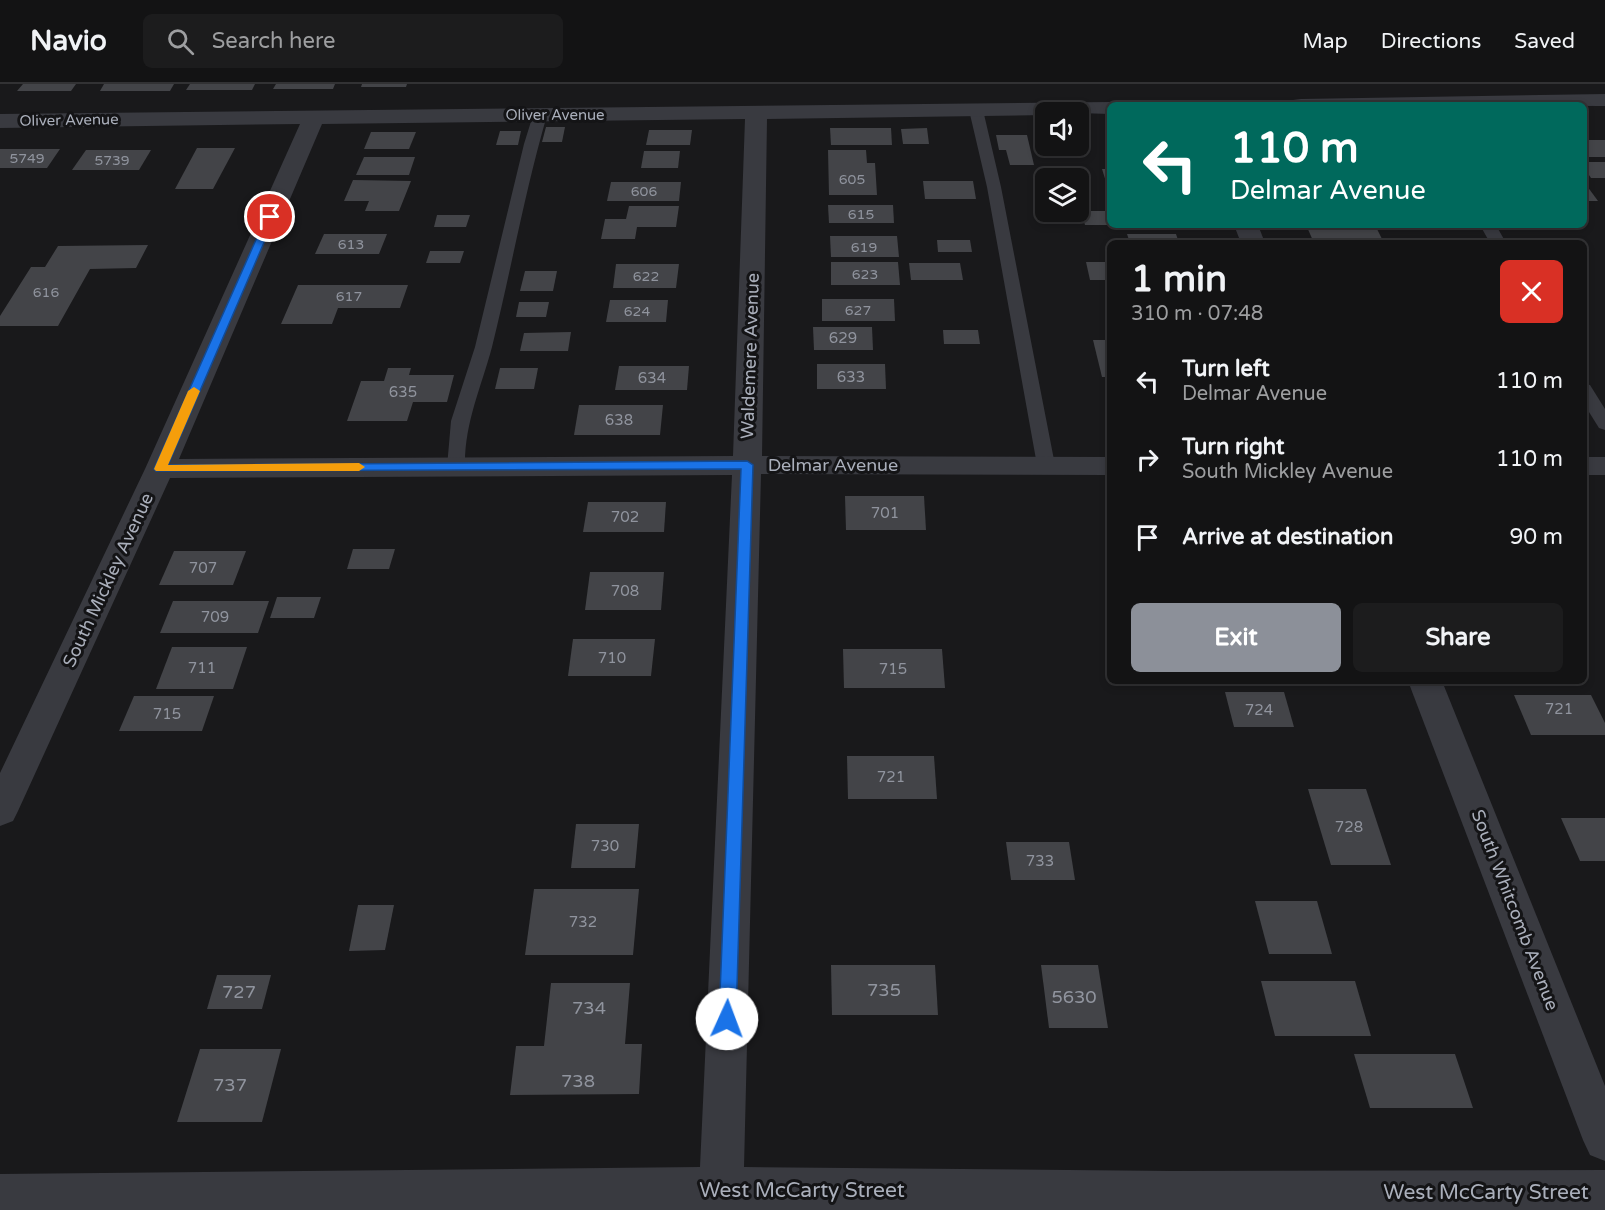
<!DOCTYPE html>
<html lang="en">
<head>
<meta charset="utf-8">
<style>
  body { margin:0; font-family:"Varela Round",sans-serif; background:#1c1c1d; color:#f1f3f6; height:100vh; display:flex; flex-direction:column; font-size:22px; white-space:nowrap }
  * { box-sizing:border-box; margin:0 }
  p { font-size:20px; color:#9d9ea0 }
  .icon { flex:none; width:33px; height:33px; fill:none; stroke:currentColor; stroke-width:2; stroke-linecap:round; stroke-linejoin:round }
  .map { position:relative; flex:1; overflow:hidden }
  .side { position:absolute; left:1107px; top:156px; width:480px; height:444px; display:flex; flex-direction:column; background:#131314; border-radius:9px; box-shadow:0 3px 9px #0003,0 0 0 2px #323234 }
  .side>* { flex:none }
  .top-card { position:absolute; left:1107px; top:18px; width:480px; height:126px; border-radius:9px; box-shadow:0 3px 9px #0003,0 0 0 2px #323234; background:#00695c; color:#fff; overflow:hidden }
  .fabs { position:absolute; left:1035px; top:18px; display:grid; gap:12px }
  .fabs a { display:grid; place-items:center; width:54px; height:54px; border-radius:9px; background:#131314; box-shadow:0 3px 9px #0003,0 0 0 2px #323234; font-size:30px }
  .pin { position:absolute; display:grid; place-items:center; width:51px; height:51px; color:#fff; margin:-26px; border:3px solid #fff; border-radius:50%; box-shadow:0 2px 6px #0007 }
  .me { position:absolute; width:66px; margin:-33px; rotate:2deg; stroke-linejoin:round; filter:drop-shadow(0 0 4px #0008) }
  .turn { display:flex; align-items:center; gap:21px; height:126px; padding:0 24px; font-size:27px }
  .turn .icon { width:78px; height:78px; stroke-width:2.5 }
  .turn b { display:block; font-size:42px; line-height:51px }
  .round { display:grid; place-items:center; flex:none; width:63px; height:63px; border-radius:9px; background:#1c1c1d }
  .headline { display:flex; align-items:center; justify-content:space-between; height:102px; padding:0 24px }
  h1 { font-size:36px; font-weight:800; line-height:45px }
  .primary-button { display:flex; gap:12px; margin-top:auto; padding:12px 24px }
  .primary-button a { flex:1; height:69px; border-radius:9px; background:#8c9099; color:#fff; font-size:24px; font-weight:800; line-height:69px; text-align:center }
  .primary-button a+a { background:#1c1c1d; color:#f1f3f6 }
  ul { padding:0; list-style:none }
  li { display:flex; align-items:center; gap:18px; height:78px; padding:0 24px }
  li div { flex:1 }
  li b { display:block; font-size:22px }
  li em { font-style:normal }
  header { display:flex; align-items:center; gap:36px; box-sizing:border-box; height:84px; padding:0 30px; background:#131314; border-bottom:2px solid #323234 }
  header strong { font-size:28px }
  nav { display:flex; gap:33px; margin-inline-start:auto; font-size:21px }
  .search { width:420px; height:54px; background:#1c1c1d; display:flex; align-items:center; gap:15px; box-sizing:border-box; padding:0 21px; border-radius:9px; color:#9d9ea0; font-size:22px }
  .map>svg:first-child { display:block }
  .building { fill:#434448 }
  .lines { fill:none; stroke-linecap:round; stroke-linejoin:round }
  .lane { fill:#393a40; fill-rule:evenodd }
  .street { fill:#393a40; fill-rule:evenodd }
  .route { fill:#1a73e8; stroke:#114b97; stroke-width:1.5 }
  .slow { fill:#f59e0b }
  .labels { text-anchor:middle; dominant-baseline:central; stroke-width:6; stroke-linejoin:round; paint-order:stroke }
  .far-number-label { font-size:14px; fill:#90949e }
  .far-street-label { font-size:15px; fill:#aaafbb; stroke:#141416 }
  .number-label { font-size:15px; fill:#90949e }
  .street-label { font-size:18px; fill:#aaafbb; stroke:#141416 }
  .near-number-label { font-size:18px; fill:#90949e }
  .near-street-label { font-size:21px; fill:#aaafbb; stroke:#141416 }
</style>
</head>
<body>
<header>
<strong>Navio</strong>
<div class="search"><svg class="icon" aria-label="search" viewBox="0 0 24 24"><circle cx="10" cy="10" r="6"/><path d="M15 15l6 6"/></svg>Search here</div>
<nav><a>Map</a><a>Directions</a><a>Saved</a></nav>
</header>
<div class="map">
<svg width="1605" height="1126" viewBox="0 0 1605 1126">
  <rect width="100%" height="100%" fill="#19191b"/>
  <g class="building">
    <path d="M23 0H76L71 7H17Z"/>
    <path d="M104 0H174L170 7H100Z"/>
    <path d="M190 0H255L252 6H186Z"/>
    <path d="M276 0H335L333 5H273Z"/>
    <path d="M362 0H407L406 3H361Z"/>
    <path d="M546 43H565L562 58H542Z"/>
    <path d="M830 44H891L892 61H831Z"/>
    <path d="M927 44 929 60H903L901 45Z"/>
    <path d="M649 46H692L690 61H646Z"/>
    <path d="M500 47H521L518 61H496Z"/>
    <path d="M371 48H416L409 65H364Z"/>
    <path d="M996 51H1027L1034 81H1010L1006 66H999Z"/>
    <rect x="1584" y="56" width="21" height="17"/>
    <path d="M197 64H235L213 105H175Z"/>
    <path d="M0 65H60L47 84H0Z"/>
    <path d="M86 66H151L139 86H72Z"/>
    <path d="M828 66H866L867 79H875L877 111H829Z"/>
    <path d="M644 67H680L678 84H641Z"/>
    <path d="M364 73H415L409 91H356Z"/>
    <path d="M1584 78H1605V94H1591L1584 84Z"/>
    <path d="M1102 85H1110V101H1107Z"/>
    <path d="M353 96 411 97 399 127H365L369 117H344Z"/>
    <path d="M923 97H973L976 115H925Z"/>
    <path d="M611 98H681L679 117H607Z"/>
    <path d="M1584 102H1587L1598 117H1584Z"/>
    <path d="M828 121H893L894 139H829Z"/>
    <path d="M629 122H679L676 143H637L635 155H601L605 135H626Z"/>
    <path d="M1081 127H1107L1110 141H1085Z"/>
    <path d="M437 131H470L466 143H434Z"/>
    <path d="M1307 143H1376L1384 159H1314Z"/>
    <path d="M324 150H387L379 170H315Z"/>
    <path d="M1127 150H1176L1179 159H1130Z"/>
    <path d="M830 152H897L899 173H831Z"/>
    <path d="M937 156H970L972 168H938Z"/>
    <path d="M148 161 136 184 90 185 58 242H0V232L31 183H45L58 162Z"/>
    <path d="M430 167H464L460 179H426Z"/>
    <path d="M831 178H898L900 201H831Z"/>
    <path d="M1086 178H1110V196H1090Z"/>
    <path d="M909 179H960L963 196H911Z"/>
    <path d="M616 180H679L676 204H613Z"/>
    <path d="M525 187H557L553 207H520Z"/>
    <path d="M298 201H408L400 224H338L332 240H281Z"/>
    <path d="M822 215H894L895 237H822Z"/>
    <path d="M610 216H668L666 238H606Z"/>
    <path d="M519 218H549L546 233H516Z"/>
    <path d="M813 243H872L873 266H814Z"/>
    <path d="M943 246H978L980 260H944Z"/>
    <path d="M571 248 568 267H520L524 249Z"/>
    <path d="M1093 256H1110V293H1102Z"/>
    <path d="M817 280H885L886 305H817Z"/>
    <path d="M619 282H689L687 306H615Z"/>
    <path d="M388 284H411L409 291H454L447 318H413L407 337H347L361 297H384Z"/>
    <path d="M500 284H538L534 305H495Z"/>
    <path d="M579 321H663L660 351H574Z"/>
    <path d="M845 412H924L926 446H846Z"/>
    <path d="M588 418H666L664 448H583Z"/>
    <path d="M353 465H395L389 485H347Z"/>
    <path d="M174 467H246L233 501H159Z"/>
    <path d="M590 488H664L661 526H585Z"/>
    <path d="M277 513H321L314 534H270Z"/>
    <path d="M173 517H269L258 549H160Z"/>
    <path d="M573 555H655L651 592H568Z"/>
    <path d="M172 563H247L233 605H156Z"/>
    <path d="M843 565H942L945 604H844Z"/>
    <path d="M1225 608H1284L1294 643H1234Z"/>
    <path d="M1514 611H1591L1605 639V651H1531Z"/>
    <path d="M134 612H214L202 647H119Z"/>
    <path d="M847 672H934L937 715H848Z"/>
    <path d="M1308 705H1366L1391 781H1331Z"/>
    <path d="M1561 734H1605V777H1580Z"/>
    <path d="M576 740H639L635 784H571Z"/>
    <path d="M1006 758H1069L1075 796H1011Z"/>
    <path d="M534 805H639L633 871H525Z"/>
    <path d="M1255 817H1317L1332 870H1269Z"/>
    <path d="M358 821H394L385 866 349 867Z"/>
    <path d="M831 881H935L938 931H832Z"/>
    <path d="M1041 881H1098L1108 944H1049Z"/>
    <path d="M217 891H271L262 925H207Z"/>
    <path d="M1261 897H1355L1371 952H1275Z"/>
    <path d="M551 899H630L625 960H642L639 1010 510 1011 516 962H544Z"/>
    <path d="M200 965H281L262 1038H177Z"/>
    <path d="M1354 970H1455L1473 1024H1370Z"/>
  </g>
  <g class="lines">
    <g class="lane">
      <path d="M976 22 983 26 1001 103 1055 381 1053 385H1039L1037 381 987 103 969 26Z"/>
      <path d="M540 27 547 31C525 107 511 186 492 263 481 304 464 340 465 383L463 387H449L447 383 451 337 475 263 524 60 533 31Z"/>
      <path d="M1480 141H1496L1506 159H1490Z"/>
      <path d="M1584 300 1590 301 1605 325V346L1599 344 1584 320Z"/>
    </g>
    <g class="street">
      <path d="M1605 10V22L1290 21 1293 16 1301 15Z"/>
      <path d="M1110 18 1119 21H1110V30L1046 28V31L767 35 762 372 1110 373V391L761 390 744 1083 1171 1087 1605 1086V1126H0V1090L700 1083 732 391 170 394 18 727 13 737 0 742V689L145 385 300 40 0 44V30ZM745 35 733 372 179 375 322 40Z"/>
      <path d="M1234 141H1258L1265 159H1241Z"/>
      <rect x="1584" y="373" width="21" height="18"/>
      <path d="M1408 597H1442L1605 1002V1077L1590 1071 1583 1056Z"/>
    </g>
  </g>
  <path class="route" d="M267 131 275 133 168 381 747 377 753 381 736 935 733 941 727 943 721 941 719 935 741 385 156 387 154 385Z"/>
  <path class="slow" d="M194 303 200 307 168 381 359 379 365 383 359 387H156L154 385 188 307Z"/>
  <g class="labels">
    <g class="far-number-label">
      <text x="27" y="74">5749</text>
      <text x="112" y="76">5739</text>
      <text x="852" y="95">605</text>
      <text x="644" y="107">606</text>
      <text x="861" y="130">615</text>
      <text x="351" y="160">613</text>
      <text x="864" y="163">619</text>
      <text x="865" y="190">623</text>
      <text x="646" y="192">622</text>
      <text x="46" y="208">616</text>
      <text x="349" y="212">617</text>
      <text x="858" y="226">627</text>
      <text x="637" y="227">624</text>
    </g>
    <g class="far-street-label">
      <text x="555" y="31">Oliver Avenue</text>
      <text transform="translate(69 36) rotate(-1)">Oliver Avenue</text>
    </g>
    <g class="number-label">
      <text x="843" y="254">629</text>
      <text x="851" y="293">633</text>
      <text x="652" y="294">634</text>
      <text x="403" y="308">635</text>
      <text x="619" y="336">638</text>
      <text x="885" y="429">701</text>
      <text x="625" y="433">702</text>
      <text x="203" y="484">707</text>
      <text x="625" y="507">708</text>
      <text x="215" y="533">709</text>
      <text x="612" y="574">710</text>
      <text x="202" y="584">711</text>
      <text x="893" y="585">715</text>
      <text x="1559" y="625">721</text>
      <text x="1259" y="626">724</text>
      <text x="167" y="630">715</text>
      <text x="891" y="693">721</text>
      <text x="1349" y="743">728</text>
      <text x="605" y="762">730</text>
      <text x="1040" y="777">733</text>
      <text x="583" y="838">732</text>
    </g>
    <g class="street-label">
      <text transform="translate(750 272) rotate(-88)">Waldemere Avenue</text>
      <text x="833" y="381">Delmar Avenue</text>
      <text transform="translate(108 496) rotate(-65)">South Mickley Avenue</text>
      <text transform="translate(1515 826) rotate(69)">South Whitcomb Avenue</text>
    </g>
    <g class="near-number-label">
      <text x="884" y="906">735</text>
      <text x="239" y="908">727</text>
      <text x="1074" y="913">5630</text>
      <text x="589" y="924">734</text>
      <text x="578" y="997">738</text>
      <text x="230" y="1001">737</text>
    </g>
    <g class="near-street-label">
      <text x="802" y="1106">West McCarty Street</text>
      <text x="1486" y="1108">West McCarty Street</text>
    </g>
  </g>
</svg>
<div class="fabs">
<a><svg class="icon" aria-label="sound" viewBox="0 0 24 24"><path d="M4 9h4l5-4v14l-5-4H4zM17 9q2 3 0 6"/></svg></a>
<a><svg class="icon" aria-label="layers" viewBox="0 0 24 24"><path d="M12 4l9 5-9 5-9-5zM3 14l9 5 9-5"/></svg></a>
</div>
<div class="pin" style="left:270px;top:133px;background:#d93025"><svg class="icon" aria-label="arrive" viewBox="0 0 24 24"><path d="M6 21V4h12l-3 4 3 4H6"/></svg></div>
<svg class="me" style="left:727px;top:935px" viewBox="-20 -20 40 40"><circle r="19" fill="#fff"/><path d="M0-13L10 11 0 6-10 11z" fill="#1a73e8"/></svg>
<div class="top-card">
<div class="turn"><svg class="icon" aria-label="left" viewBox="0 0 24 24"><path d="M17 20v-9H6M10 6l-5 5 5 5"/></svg><div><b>110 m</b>Delmar Avenue</div></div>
</div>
<section class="side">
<div class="headline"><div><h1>1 min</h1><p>310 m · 07:48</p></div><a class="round" style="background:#d93025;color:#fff"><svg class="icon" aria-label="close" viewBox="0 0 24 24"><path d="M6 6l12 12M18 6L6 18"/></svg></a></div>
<ul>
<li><svg class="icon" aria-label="left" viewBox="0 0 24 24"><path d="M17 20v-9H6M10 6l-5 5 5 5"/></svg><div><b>Turn left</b><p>Delmar Avenue</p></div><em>110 m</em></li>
<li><svg class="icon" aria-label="right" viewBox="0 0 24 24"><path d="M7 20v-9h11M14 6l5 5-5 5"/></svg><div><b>Turn right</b><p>South Mickley Avenue</p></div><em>110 m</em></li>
<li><svg class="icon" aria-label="arrive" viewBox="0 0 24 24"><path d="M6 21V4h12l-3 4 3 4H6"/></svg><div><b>Arrive at destination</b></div><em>90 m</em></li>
</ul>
<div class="primary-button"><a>Exit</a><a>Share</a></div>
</section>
</div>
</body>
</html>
